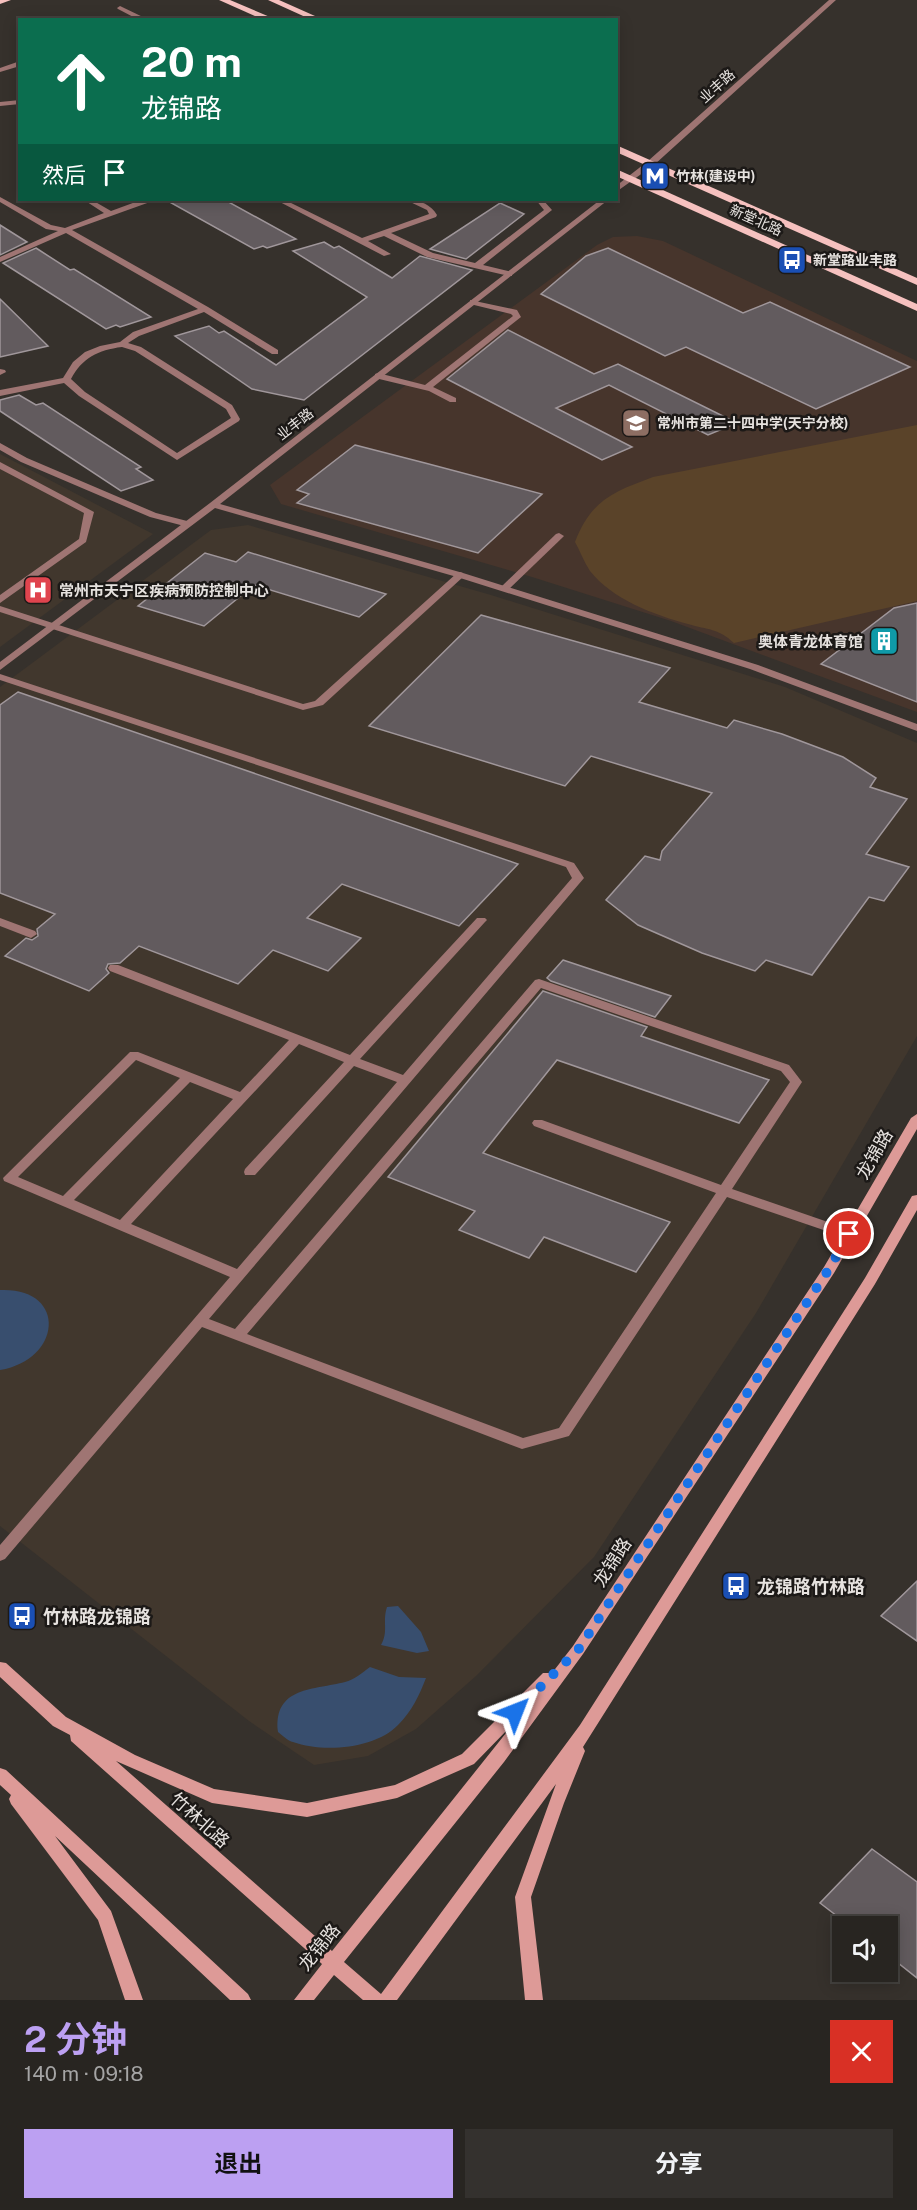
<!DOCTYPE html>
<html lang="zh">
<head>
<meta charset="utf-8">
<style>
  body { margin:0; font-family:"Public Sans","Noto Sans SC",sans-serif; background:#34312e; color:#f1f3f6; height:100vh; display:flex; flex-direction:column; font-size:22px; white-space:nowrap }
  * { box-sizing:border-box; margin:0 }
  p { font-size:20px; color:#a5a5a5 }
  .icon { flex:none; width:33px; height:33px; fill:none; stroke:currentColor; stroke-width:2; stroke-linecap:round; stroke-linejoin:round }
  .map { position:relative; height:2000px; overflow:hidden }
  .panel { display:flex; flex-direction:column; background:#282521; flex:1 }
  .panel>* { flex:none }
  .hud { position:absolute; left:18px; top:18px; width:600px; height:183px; border-radius:0px; box-shadow:0 3px 15px #0003,0 0 0 2px #44423f; background:#0b6e4f; color:#fff; overflow:hidden }
  .controls { position:absolute; left:832px; top:1916px; display:grid; gap:12px }
  .controls a { display:grid; place-items:center; width:66px; height:66px; border-radius:0px; background:#282521; box-shadow:0 3px 15px #0003,0 0 0 2px #44423f; font-size:30px }
  .pin { position:absolute; display:grid; place-items:center; width:51px; height:51px; color:#fff; margin:-26px; border:3px solid #fff; border-radius:50%; box-shadow:0 2px 6px #0007 }
  .me { position:absolute; width:66px; margin:-33px; rotate:45deg; stroke-linejoin:round; filter:drop-shadow(0 0 4px #0008) }
  .turn { display:flex; align-items:center; gap:21px; height:126px; padding:0 24px; font-size:27px }
  .turn .icon { width:78px; height:78px; stroke-width:2.5 }
  .turn b { display:block; font-size:42px; line-height:51px }
  .then { display:flex; align-items:center; height:57px; padding:0 24px; background:#0003; gap:12px; font-size:22px }
  .round { display:grid; place-items:center; flex:none; width:63px; height:63px; border-radius:0px; background:#34312e }
  .head { display:flex; align-items:center; justify-content:space-between; height:102px; padding:0 24px }
  h1 { font-size:36px; font-weight:700; line-height:45px; color:#bca0f2 }
  .primary-button { display:flex; gap:12px; margin-top:auto; padding:12px 24px }
  .primary-button a { flex:1; height:69px; border-radius:0px; background:#bca0f2; color:#111; font-size:24px; font-weight:700; line-height:69px; text-align:center }
  .primary-button a+a { background:#34312e; color:#f1f3f6 }
  .map>svg:first-child { display:block }
  .built { fill:#41372d }
  .education { fill:#47352c }
  .green { fill:#5a4329 }
  .water { fill:#384e6e }
  .building { fill:#625b5e; stroke:#a0979b; stroke-width:1.5 }
  .lines { fill:none; stroke-linecap:round; stroke-linejoin:round }
  .lane { fill:#9f7573; fill-rule:evenodd }
  .street { fill:#9f7573; fill-rule:evenodd }
  .secondary { fill:#dd9a97; fill-rule:evenodd }
  .primary { fill:#f6c1bf; fill-rule:evenodd }
  .route { stroke:#1a73e8; stroke-width:10; stroke-dasharray:0 18 }
  .labels { text-anchor:middle; dominant-baseline:central; stroke-width:5; stroke-linejoin:round; paint-order:stroke }
  .far-street-label { font-size:14px; fill:#e6e2df; stroke:#1c1917 }
  .far-poi-label { font-size:14px; font-weight:bold; fill:#e6e2df; stroke:#1c1917; text-anchor:start }
  .poi-label { font-size:15px; font-weight:bold; fill:#e6e2df; stroke:#1c1917; text-anchor:start }
  .near-street-label { font-size:18px; fill:#e6e2df; stroke:#1c1917 }
  .near-poi-label { font-size:18px; font-weight:bold; fill:#e6e2df; stroke:#1c1917; text-anchor:start }
</style>
</head>
<body>
<div class="map">
<svg width="917" height="2000" viewBox="0 0 917 2000">
  <rect width="100%" height="100%" fill="#36312c"/>
  <g class="built">
    <path d="M0 454 153 534 0 647Z"/>
    <path d="M248 525 491 595 785 687 917 743V1036L756 1313 594 1557 476 1676 416 1729 368 1756 314 1765 249 1721 0 1526V687L211 530Z"/>
  </g>
  <path class="education" d="M637 236 663 241 917 361V712L671 621 532 577 281 504 270 485 597 245 613 237Z"/>
  <path class="green" d="M917 425V601L734 643C718 628 708 630 688 624 654 615 612 599 590 571 584 562 580 551 575 542 591 500 613 492 653 477Z"/>
  <g class="water">
    <path d="M0 1290C67 1287 63 1359 0 1370Z"/>
    <path d="M398 1606 421 1632 429 1651 417 1653 381 1645C389 1631 382 1622 387 1607Z"/>
    <path d="M370 1667 399 1677 426 1678C419 1696 412 1711 398 1725 375 1749 323 1753 293 1742 288 1741 282 1735 278 1732 273 1686 315 1690 345 1682 354 1680 363 1672 370 1667Z"/>
  </g>
  <g class="building">
    <path d="M166 200H225L296 239 267 248 263 246 254 249Z"/>
    <path d="M500 203 524 214 466 259 430 249Z"/>
    <path d="M0 225 27 242 0 255Z"/>
    <path d="M324 242 334 248 339 246 392 278 420 256 472 270 304 400 252 389 175 336 209 326 219 333 224 331 276 365 367 297 293 251Z"/>
    <path d="M36 248 70 270 74 269 151 317 120 327 116 325 106 329 3 263Z"/>
    <path d="M608 248 743 313 770 302 910 367 816 409 686 347 665 356 541 294 586 256Z"/>
    <path d="M0 299 48 346 0 357Z"/>
    <path d="M508 330 594 374 618 364 737 423 708 435 609 385 556 408 632 447 602 460 447 379Z"/>
    <path d="M19 395 36 405 43 403 141 467 136 469 153 480 121 491 0 411V400Z"/>
    <path d="M355 445 425 463 542 494 478 553 297 503 309 494 297 490Z"/>
    <path d="M248 552 386 594 359 617 254 585 204 626 138 606 205 553 236 562Z"/>
    <path d="M917 603V702L821 664 894 608Z"/>
    <path d="M481 615 670 668 639 702 727 728 734 720 782 734 843 757 876 778 870 787 907 799 866 854 909 867 884 901 869 897 812 975 766 960 755 971 702 953 638 925 606 900 645 856 660 860 662 851 712 793 591 756 565 786 369 726Z"/>
    <path d="M18 692 518 864 459 926 342 884 307 918 361 938 328 971 273 950 238 984 139 946 120 963 108 964 106 969 109 973 89 991 5 956 26 938 32 940 38 936 37 929 55 914 0 893V705Z"/>
    <path d="M563 960 671 996 655 1017 551 981 547 978Z"/>
    <path d="M543 991 647 1027 641 1036 769 1080 739 1123 557 1060 483 1153 670 1222 636 1272 544 1237 529 1258 459 1230 475 1211 388 1177Z"/>
    <path d="M917 1581V1641L881 1616Z"/>
    <path d="M872 1849 917 1882V1978L888 1955V1926H850L820 1903Z"/>
  </g>
  <g class="lines">
    <g class="lane">
      <path d="M120 6 147 19 148 20H139L118 9 117 8Z"/>
      <path d="M20 61V66L0 72V68Z"/>
      <path d="M20 100V104L0 106V102Z"/>
      <path d="M0 197 51 225 65 228 104 213 84 200H92L111 211 141 200H150V202L72 230 208 307 278 350V354H272L204 312 139 336 128 343 141 347 232 405 240 419 239 421 177 460 79 396 64 383 0 396V390L63 378 73 362 85 352 100 346 120 342 133 332 198 309 66 233 0 262V257L58 231 46 229 0 202ZM122 347 135 351 226 409 231 418 177 453 85 392 71 379C82 358 98 350 122 347Z"/>
      <path d="M276 200H285L362 238 429 214 427 210 406 200C418 199 431 204 437 215L436 217 391 233 433 253 475 263 544 210 536 200H543L552 210 483 265 512 272V276H509L427 257 384 236 368 241 391 254 384 256Z"/>
      <path d="M470 300 517 310 521 317 433 387 456 398V402H450L429 391 375 378V374L378 373 425 385 513 316 511 314 470 304Z"/>
      <path d="M0 369 5 370 6 372 0 375Z"/>
      <path d="M0 443 27 458 156 513 191 522 193 524 188 527 150 517 21 462 0 450Z"/>
      <path d="M0 462 94 512 86 542 0 603V595L79 539 84 513 0 469Z"/>
      <path d="M559 533 564 536 562 538 507 591H501V587L556 534Z"/>
      <path d="M460 572 463 573V577L323 705 303 710 0 612V606L303 704 315 701 457 573Z"/>
      <path d="M0 674 574 863 584 878 209 1319 235 1329 535 980 539 979 789 1065 802 1082 732 1189 854 1231 856 1234 854 1237H844L727 1197 569 1436 522 1449 202 1327 5 1559 0 1561V1545L230 1277 4 1181 3 1178 130 1052H138L240 1092 289 1040 110 971 108 968 110 965H118L350 1055 477 918H485L487 920 485 922 360 1059 403 1075 572 878 566 867 0 680ZM541 988 781 1071 790 1082 721 1185 542 1120H534L532 1123 534 1126 716 1193 559 1428 523 1438 247 1334ZM299 1044 344 1062 245 1169 244 1172 245 1175H255L354 1066 397 1082 237 1269 131 1224ZM136 1060 180 1078 63 1196 18 1177ZM190 1082 233 1099 120 1220 74 1200Z"/>
      <path d="M0 918 35 931 37 934 31 938 0 926Z"/>
    </g>
    <g class="street">
      <path d="M829 0H836L654 165 616 192V186L648 161Z"/>
      <path d="M600 200H608L220 504 463 573 758 665 917 724V731L750 669 457 577 215 508 0 670V662L210 503Z"/>
    </g>
    <g class="secondary">
      <path d="M917 1114V1129L834 1273 583 1654 504 1762 344 1962 381 1994 580 1725 865 1278 912 1196 917 1195V1210L875 1284 583 1747 585 1751 564 1803 531 1897 543 2000H525L515 1897 556 1784 397 2000H363L334 1975 314 2000H294L322 1964 71 1741 70 1735 53 1726 0 1677V1662L6 1663 66 1717 135 1755 214 1789 307 1803 395 1785 462 1754 543 1673H552L573 1646 824 1267 911 1118ZM514 1723 332 1951 116 1761 212 1803 307 1817 397 1798 474 1764Z"/>
      <path d="M0 1768 6 1770 248 1994 251 2000H230L55 1836 111 1911 143 2000H125L98 1920 11 1804 9 1799 11 1795 0 1785Z"/>
    </g>
    <g class="primary">
      <path d="M0 0H11L0 4Z"/>
      <path d="M219 0H230L277 20H264Z"/>
      <path d="M268 0H279L324 20H312Z"/>
      <path d="M616 145 917 278V285L616 152Z"/>
      <path d="M616 169 917 304V311L616 176Z"/>
    </g>
  </g>
  <g class="lines">
    <path class="route" d="M515 1712 578 1650 829 1269 849 1234"/>
  </g>
  <defs>
    <g id="metro-square" transform="scale(1.5)"><rect x="-9" y="-9" width="18" height="18" rx="4" fill="#1a4fb4" stroke="#1c1917"/><path d="M-5.5 5V-5H-3L0 0L3-5H5.5V5H3V-.5L0 4L-3-.5V5Z" fill="#fff"/></g>
    <g id="bus-square" transform="scale(1.5)"><rect x="-9" y="-9" width="18" height="18" rx="4" fill="#1a4fb4" stroke="#1c1917"/><path d="M-5-6H5V4H4V6H2V4H-2V6H-4V4H-5ZM-3.5-4V0h7V-4ZM-3.5 1.2v1.5H-2V1.2ZM2 1.2v1.5H3.5V1.2Z" fill="#fff"/></g>
    <g id="school-square" transform="scale(1.5)"><rect x="-9" y="-9" width="18" height="18" rx="4" fill="#8d6e63" stroke="#1c1917"/><path d="M0-5L7-2L0 1L-7-2ZM-4 1L0 2.5L4 1V4Q0 6-4 4Z" fill="#fff"/></g>
    <g id="hospital-square" transform="scale(1.5)"><rect x="-9" y="-9" width="18" height="18" rx="4" fill="#e0444e" stroke="#1c1917"/><path d="M-5-5h3v3.5h4V-5h3V5h-3V1.5h-4V5h-3Z" fill="#fff"/></g>
    <g id="building-square" transform="scale(1.5)"><rect x="-9" y="-9" width="18" height="18" rx="4" fill="#0f9aa8" stroke="#1c1917"/><path d="M-4-6H4V6H1V3H-1V6H-4ZM-2.5-4.3h1.7v1.8h-1.7ZM.8-4.3h1.7v1.8H.8ZM-2.5-1h1.7V.8h-1.7ZM.8-1h1.7V.8H.8Z" fill="#fff"/></g>
  </defs>
  <g fill-rule="evenodd">
    <use href="#metro-square" x="655" y="176"/>
    <use href="#bus-square" x="792" y="260"/>
    <use href="#school-square" x="636" y="423"/>
    <use href="#hospital-square" x="38" y="590"/>
    <use href="#building-square" x="884" y="641"/>
    <use href="#bus-square" x="736" y="1586"/>
    <use href="#bus-square" x="22" y="1616"/>
  </g>
  <g class="labels">
    <g class="far-street-label">
      <text transform="translate(717 86) rotate(-42)">业丰路</text>
      <text transform="translate(756 220) rotate(24)">新堂北路</text>
      <text transform="translate(295 424) rotate(-38)">业丰路</text>
    </g>
    <g class="far-poi-label">
      <text x="676" y="176">竹林(建设中)</text>
      <text x="813" y="260">新堂路业丰路</text>
      <text x="657" y="423">常州市第二十四中学(天宁分校)</text>
    </g>
    <g class="poi-label">
      <text x="59" y="590">常州市天宁区疾病预防控制中心</text>
      <text x="863" y="641" text-anchor="end">奥体青龙体育馆</text>
    </g>
    <g class="near-street-label">
      <text transform="translate(874 1154) rotate(-60)">龙锦路</text>
      <text transform="translate(612 1562) rotate(-57)">龙锦路</text>
      <text transform="translate(200 1820) rotate(42)">竹林北路</text>
      <text transform="translate(319 1947) rotate(-51)">龙锦路</text>
    </g>
    <g class="near-poi-label">
      <text x="757" y="1586">龙锦路竹林路</text>
      <text x="43" y="1616">竹林路龙锦路</text>
    </g>
  </g>
</svg>
<div class="controls">
<a><svg class="icon" aria-label="sound" viewBox="0 0 24 24"><path d="M4 9h4l5-4v14l-5-4H4zM17 9q2 3 0 6"/></svg></a>
</div>
<div class="pin" style="left:849px;top:1234px;background:#d93025"><svg class="icon" aria-label="arrive" viewBox="0 0 24 24"><path d="M6 21V4h12l-3 4 3 4H6"/></svg></div>
<svg class="me" style="left:515px;top:1712px" viewBox="-20 -20 40 40"><path d="M0-17L14 15 0 8-14 15z" fill="#1a73e8" stroke="#fff" stroke-width="4"/></svg>
<div class="hud">
<div class="turn"><svg class="icon" aria-label="ahead" viewBox="0 0 24 24"><path d="M12 20V5M6 11l6-6 6 6"/></svg><div><b>20 m</b>龙锦路</div></div>
<div class="then">然后<svg class="icon" aria-label="arrive" viewBox="0 0 24 24"><path d="M6 21V4h12l-3 4 3 4H6"/></svg></div>
</div>
</div>
<section class="panel">
<div class="head"><div><h1>2 分钟</h1><p>140 m · 09:18</p></div><a class="round" style="background:#d93025;color:#fff"><svg class="icon" aria-label="close" viewBox="0 0 24 24"><path d="M6 6l12 12M18 6L6 18"/></svg></a></div>
<div class="primary-button"><a>退出</a><a>分享</a></div>
</section>
</body>
</html>
